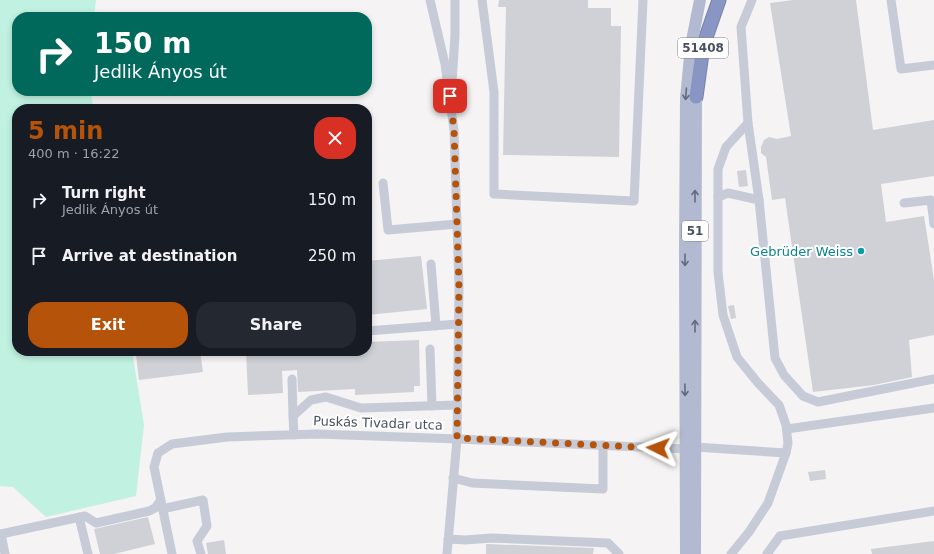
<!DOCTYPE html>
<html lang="en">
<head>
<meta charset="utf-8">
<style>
  body { margin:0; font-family:"DejaVu Sans",sans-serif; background:#242831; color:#f1f3f6; height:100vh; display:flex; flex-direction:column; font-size:15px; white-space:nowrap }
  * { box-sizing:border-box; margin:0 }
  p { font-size:13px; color:#9ea1a6 }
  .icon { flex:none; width:22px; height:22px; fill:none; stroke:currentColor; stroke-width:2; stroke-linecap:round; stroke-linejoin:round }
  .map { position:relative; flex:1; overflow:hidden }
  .panel { position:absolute; left:12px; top:104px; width:360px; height:252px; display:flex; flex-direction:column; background:#171b24; border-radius:16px; box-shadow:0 2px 6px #0003 }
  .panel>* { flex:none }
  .hud { position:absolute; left:12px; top:12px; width:360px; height:84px; border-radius:16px; box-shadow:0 2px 6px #0003; background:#00695c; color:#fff; overflow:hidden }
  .pin { position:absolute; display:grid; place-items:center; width:34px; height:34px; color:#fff; margin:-17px; border-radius:8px; box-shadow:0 2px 6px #0006 }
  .me { position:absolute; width:44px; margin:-22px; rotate:273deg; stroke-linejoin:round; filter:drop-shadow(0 0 3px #0008) }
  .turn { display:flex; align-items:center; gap:14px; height:84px; padding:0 16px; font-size:18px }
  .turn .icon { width:52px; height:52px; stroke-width:2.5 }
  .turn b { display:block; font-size:28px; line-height:34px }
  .round { display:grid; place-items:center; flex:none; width:42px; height:42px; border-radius:16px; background:#242831 }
  .overview { display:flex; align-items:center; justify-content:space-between; height:68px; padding:0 16px }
  h1 { font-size:24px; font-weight:800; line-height:30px; color:#b45309 }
  .action { display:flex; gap:8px; margin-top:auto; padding:8px 16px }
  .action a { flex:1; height:46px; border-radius:16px; background:#b45309; color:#fff; font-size:16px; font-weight:800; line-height:46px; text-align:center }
  .action a+a { background:#242831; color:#f1f3f6 }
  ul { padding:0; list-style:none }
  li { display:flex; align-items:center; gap:12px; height:56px; padding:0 16px }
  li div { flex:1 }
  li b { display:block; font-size:15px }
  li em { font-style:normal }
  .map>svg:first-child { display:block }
  .green { fill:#c1f2e1 }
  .building { fill:#cfd1d7 }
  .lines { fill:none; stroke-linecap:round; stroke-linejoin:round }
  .highway-casing { stroke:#7481af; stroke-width:15 }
  .minor { stroke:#c6cbd7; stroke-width:9 }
  .major { stroke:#b2bad2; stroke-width:12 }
  .highway { stroke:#8996c3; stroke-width:13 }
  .oneway { stroke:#636a7d }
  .route { stroke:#b45309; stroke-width:7; stroke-dasharray:0 12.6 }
  .culture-dot { fill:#0f9aa8; stroke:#fff; stroke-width:1.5 }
  .labels { text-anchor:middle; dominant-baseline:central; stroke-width:4; stroke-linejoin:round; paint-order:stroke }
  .shield { fill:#fff; stroke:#808490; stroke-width:1 }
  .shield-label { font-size:12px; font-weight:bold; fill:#495061 }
  .culture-label { font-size:13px; fill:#0d838f; stroke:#fff; text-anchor:end }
  .street-label { font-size:13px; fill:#495061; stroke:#fff }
</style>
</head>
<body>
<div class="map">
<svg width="934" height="554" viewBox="0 0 934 554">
  <rect width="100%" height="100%" fill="#f5f3f3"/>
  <path class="green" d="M0 0H96L94 17H17V91H90L94 109H17V351H132L144 425 136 496 46 517 13 487 0 486Z"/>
  <g class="building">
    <path d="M499 0H588V8H611V26H621L619 157 503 155 506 7H498Z"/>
    <path d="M793 0H856L873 130 934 120V176L881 184 886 222 924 216 934 280V335L909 340 912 377 874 385 813 392 785 198 772 200 766 157 761 153V147L764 140 769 137 777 139 791 136 770 3Z"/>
    <path d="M746 170 748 186 739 187 737 171Z"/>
    <path d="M421 256 427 309 367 315V261Z"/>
    <path d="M734 305 736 318 731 319 728 306Z"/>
    <path d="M419 340 420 386H414V392L355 395V389L298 392 297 370 282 371 283 393 248 395 246 351H367V342Z"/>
    <path d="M167 351H200L203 372 139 380 136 355Z"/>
    <path d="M825 470 826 479 810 481 808 472Z"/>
    <path d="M148 517 155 544 114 554H100L94 529Z"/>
    <path d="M224 540 226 554H208L206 543Z"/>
    <path d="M934 541V554H872L871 549Z"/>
    <path d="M486 544 594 548 593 554H486Z"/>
  </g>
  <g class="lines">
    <g class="highway-casing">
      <path id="highway" d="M696 97 703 46 719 0"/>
    </g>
    <g class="minor">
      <path d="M430 0 445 64 454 130 459 287 457 439 447 554"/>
      <path d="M482 0 494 92V194L634 201 643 0"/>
      <path d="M891 0 901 69 934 65"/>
      <path d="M452 83 455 35V0"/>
      <path d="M748 123 759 200"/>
      <path d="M383 183 388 230 457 224"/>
      <path d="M718 197 728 193 759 200 775 358 784 375 803 396 818 402 934 379"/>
      <path d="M904 203 931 200 934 224"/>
      <path d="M431 264 436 326"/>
      <path d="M367 331 458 324"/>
      <path d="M430 349 432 406"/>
      <path d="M292 379 293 416"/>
      <path d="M787 429 934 408"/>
      <path d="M294 435 293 416 311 400 326 397 361 408 457 405"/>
      <path d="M695 447 786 453"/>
      <path d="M453 478 472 483 603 489V445"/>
      <path d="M162 509 203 500 207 526 197 541 201 554"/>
      <path d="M79 517 88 554"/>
      <path d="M448 539 465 540 492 538 608 543 619 554"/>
      <path d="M5 554 1 534 85 516 96 523 149 511 155 508 160 501"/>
      <path d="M172 554 154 467 158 453 172 444 227 437 317 434 457 439 686 449"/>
      <path d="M731 554 749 532 768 503 786 453 788 443 786 425 779 405 758 383 737 357 723 315 718 272V169L726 147 748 123 741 27 752 0"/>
      <path d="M767 554 780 536 934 511"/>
    </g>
    <g class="major">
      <path d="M686 554 685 249 686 98 691 46 700 0"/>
      <path d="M695 554 696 88"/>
    </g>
    <use href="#highway" class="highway"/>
  </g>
  <defs><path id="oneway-shaft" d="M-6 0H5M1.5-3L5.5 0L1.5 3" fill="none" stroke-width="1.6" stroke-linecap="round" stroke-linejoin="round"/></defs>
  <g class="oneway">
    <use href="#oneway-shaft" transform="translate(686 94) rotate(94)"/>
    <use href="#oneway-shaft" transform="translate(695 196) rotate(-90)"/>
    <use href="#oneway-shaft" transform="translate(685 260) rotate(90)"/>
    <use href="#oneway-shaft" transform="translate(695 326) rotate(-90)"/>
    <use href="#oneway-shaft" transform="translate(685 390) rotate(89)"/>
  </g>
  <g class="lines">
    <path class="route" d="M450 96 454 130 459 287 457 438 658 448"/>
  </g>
  <circle class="culture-dot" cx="861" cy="251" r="4"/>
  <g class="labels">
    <g class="shield">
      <rect x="678" y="38" width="50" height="20" rx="3"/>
      <rect x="682" y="221" width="26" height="20" rx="3"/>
    </g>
    <g class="shield-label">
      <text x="703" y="48">51408</text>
      <text x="695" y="231">51</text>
    </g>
    <g class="culture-label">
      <text x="853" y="251">Gebrüder Weiss</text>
    </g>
    <g class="street-label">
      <text transform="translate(378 423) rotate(2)">Puskás Tivadar utca</text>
    </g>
  </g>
</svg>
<div class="pin" style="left:450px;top:96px;background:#d93025"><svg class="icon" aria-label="arrive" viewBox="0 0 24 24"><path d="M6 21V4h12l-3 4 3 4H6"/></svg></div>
<svg class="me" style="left:658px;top:448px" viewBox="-20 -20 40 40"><path d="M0-17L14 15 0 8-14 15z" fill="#b45309" stroke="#fff" stroke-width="4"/></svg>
<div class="hud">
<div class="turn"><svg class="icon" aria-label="right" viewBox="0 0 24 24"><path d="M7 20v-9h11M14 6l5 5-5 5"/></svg><div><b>150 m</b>Jedlik Ányos út</div></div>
</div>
<section class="panel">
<div class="overview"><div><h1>5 min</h1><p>400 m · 16:22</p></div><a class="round" style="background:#d93025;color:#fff"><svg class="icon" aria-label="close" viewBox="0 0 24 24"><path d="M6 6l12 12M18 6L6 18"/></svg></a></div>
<ul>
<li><svg class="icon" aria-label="right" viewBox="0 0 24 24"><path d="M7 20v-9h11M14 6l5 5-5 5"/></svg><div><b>Turn right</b><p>Jedlik Ányos út</p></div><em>150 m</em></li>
<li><svg class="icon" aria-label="arrive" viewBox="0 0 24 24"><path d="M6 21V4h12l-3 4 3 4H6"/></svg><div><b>Arrive at destination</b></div><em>250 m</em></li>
</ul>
<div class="action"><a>Exit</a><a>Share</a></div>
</section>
</div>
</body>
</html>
